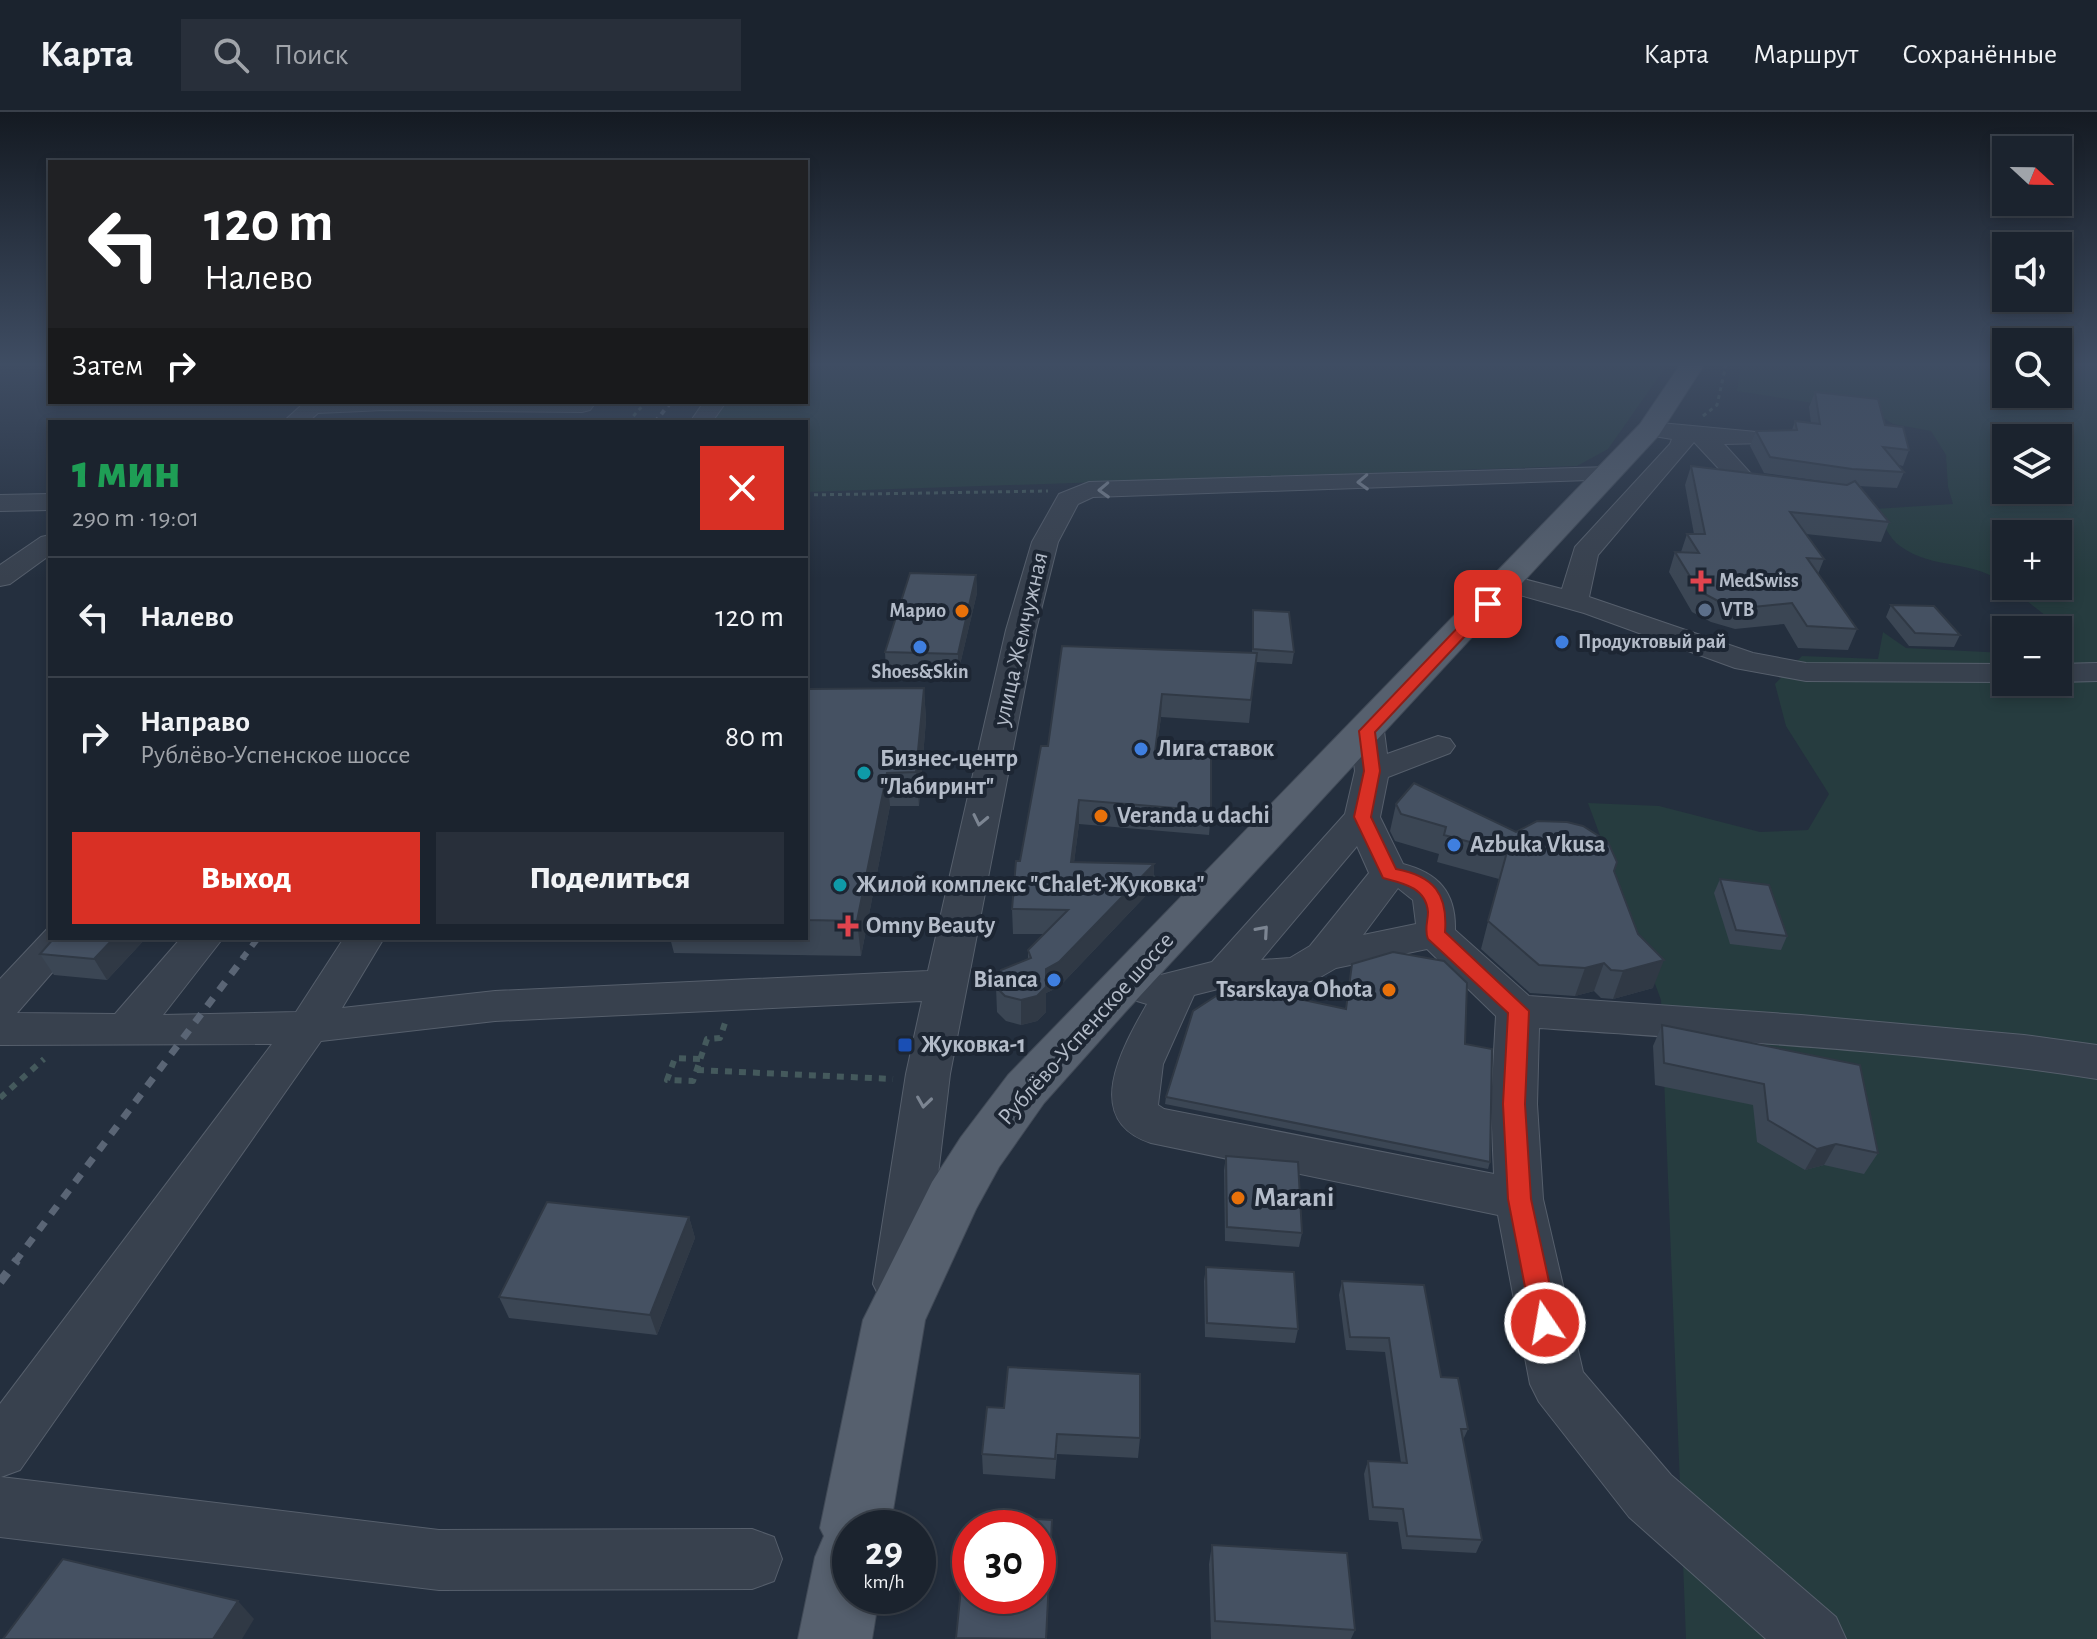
<!DOCTYPE html>
<html lang="ru">
<head>
<meta charset="utf-8">
<style>
  body { margin:0; font-family:"Alegreya Sans",sans-serif; background:#282f3a; color:#f1f3f6; height:100vh; display:flex; flex-direction:column; font-size:30px; white-space:nowrap }
  * { box-sizing:border-box; margin:0 }
  p { font-size:26px; color:#a0a4aa }
  .icon { flex:none; width:44px; height:44px; fill:none; stroke:currentColor; stroke-width:2; stroke-linecap:round; stroke-linejoin:round }
  .map { position:relative; flex:1; overflow:hidden }
  .drawer { position:absolute; left:48px; top:308px; width:760px; height:520px; display:flex; flex-direction:column; background:#1b232e; border-radius:0px; box-shadow:0 4px 12px #0003,0 0 0 2px #39404a }
  .drawer>* { flex:none }
  .hud { position:absolute; left:48px; top:48px; width:760px; height:244px; border-radius:0px; box-shadow:0 4px 12px #0003,0 0 0 2px #39404a; background:#202124; color:#fff; overflow:hidden }
  .needle { width:52px; rotate:112deg }
  .controls { position:absolute; left:1992px; top:24px; display:grid; gap:16px }
  .controls a { display:grid; place-items:center; width:80px; height:80px; border-radius:0px; background:#1b232e; box-shadow:0 4px 12px #0003,0 0 0 2px #39404a; font-size:40px }
  .speed { position:absolute; left:832px; top:1398px; display:flex; gap:16px; font-size:40px; font-weight:700; text-align:center }
  .speed>* { display:grid; place-content:center; width:104px; height:104px; border-radius:50%; background:#1b232e; box-shadow:0 4px 12px #0003,0 0 0 2px #39404a; line-height:1 }
  .speed small { font-size:20px; font-weight:400 }
  .speed .limit { border:12px solid #d22; background:#fff; color:#111 }
  .pin { position:absolute; display:grid; place-items:center; width:68px; height:68px; color:#fff; margin:-34px; border-radius:16px; box-shadow:0 4px 12px #0006 }
  .me { position:absolute; width:88px; margin:-44px; rotate:348deg; stroke-linejoin:round; filter:drop-shadow(0 0 6px #0008) }
  .turn { display:flex; align-items:center; gap:28px; height:168px; padding:0 24px; font-size:36px }
  .turn .icon { width:104px; height:104px; stroke-width:2.5 }
  .turn b { display:block; font-size:56px; line-height:68px }
  .then { display:flex; align-items:center; height:76px; padding:0 24px; background:#0003; gap:16px; font-size:30px }
  .round { display:grid; place-items:center; flex:none; width:84px; height:84px; border-radius:0px; background:#282f3a }
  .overview { display:flex; align-items:center; justify-content:space-between; height:136px; padding:0 24px }
  h1 { font-size:48px; font-weight:800; line-height:60px; color:#1e9e55 }
  .cta { display:flex; gap:16px; margin-top:auto; padding:16px 24px }
  .cta a { flex:1; height:92px; border-radius:0px; background:#d93025; color:#fff; font-size:32px; font-weight:800; line-height:92px; text-align:center }
  .cta a+a { background:#282f3a; color:#f1f3f6 }
  ul { padding:0; list-style:none }
  li { display:flex; align-items:center; gap:24px; height:120px; padding:0 24px; border-top:2px solid #39404a }
  li div { flex:1 }
  li b { display:block; font-size:30px }
  li em { font-style:normal }
  header { display:flex; align-items:center; gap:48px; box-sizing:border-box; height:112px; padding:0 40px; background:#1b232e; border-bottom:2px solid #39404a }
  header strong { font-size:38px }
  nav { display:flex; gap:44px; margin-inline-start:auto; font-size:28px }
  .search { width:560px; height:72px; background:#282f3a; display:flex; align-items:center; gap:20px; box-sizing:border-box; padding:0 28px; border-radius:0px; color:#a0a4aa; font-size:30px }
  .map>svg:first-child { display:block }
  .green { fill:#263c3f; fill-rule:evenodd }
  .lines { fill:none; stroke-linecap:round; stroke-linejoin:round }
  .minor-casing { stroke:#565f6c; stroke-width:2 }
  .major-casing { stroke:#414a57; stroke-width:2 }
  .path-far2 { stroke:#44595c; stroke-width:3; stroke-dasharray:4 4; stroke-linecap:butt }
  .path-far1 { stroke:#44595c; stroke-width:5; stroke-dasharray:6 6; stroke-linecap:butt }
  .path { stroke:#44595c; stroke-width:6; stroke-dasharray:7 7; stroke-linecap:butt }
  .minor { fill:#38414e; fill-rule:evenodd }
  .major { fill:#56606e; fill-rule:evenodd }
  .rail-far3 { stroke:#5a6575; stroke-width:4; stroke-dasharray:5 5; stroke-linecap:butt }
  .rail-far2 { stroke:#5a6575; stroke-width:6; stroke-dasharray:8 8; stroke-linecap:butt }
  .rail-far1 { stroke:#5a6575; stroke-width:7; stroke-dasharray:10 10; stroke-linecap:butt }
  .rail { stroke:#5a6575; stroke-width:9; stroke-dasharray:12 12; stroke-linecap:butt }
  .wall { fill:#3b4654 }
  .shaded-wall { fill:#303945 }
  .building { fill:#455162; stroke:#303945; stroke-width:2 }
  .oneway { stroke:#7c8592 }
  .route { fill:#d93025; stroke:#8d1f18; stroke-width:2 }
  .health-dot { fill:#e0444e; stroke:#1d2633; stroke-width:3 }
  .service-dot { fill:#5c6f8a; stroke:#1d2633; stroke-width:3 }
  .food-dot { fill:#e8710a; stroke:#1d2633; stroke-width:3 }
  .shop-dot { fill:#3f7fe0; stroke:#1d2633; stroke-width:3 }
  .culture-dot { fill:#0f9aa8; stroke:#1d2633; stroke-width:3 }
  .transit-dot { fill:#1a4fb4; stroke:#1d2633; stroke-width:3 }
  .labels { text-anchor:middle; dominant-baseline:central; stroke-width:8; stroke-linejoin:round; paint-order:stroke }
  .far-poi-label { font-size:20px; font-weight:bold; fill:#b4bcc9; stroke:#1d2633; text-anchor:start }
  .street-label { font-size:24px; fill:#b4bcc9; stroke:#1d2633 }
  .poi-label { font-size:24px; font-weight:bold; fill:#b4bcc9; stroke:#1d2633; text-anchor:start }
  .near-poi-label { font-size:28px; font-weight:bold; fill:#b4bcc9; stroke:#1d2633; text-anchor:start }
</style>
</head>
<body>
<header>
<strong>Карта</strong>
<div class="search"><svg class="icon" aria-label="search" viewBox="0 0 24 24"><circle cx="10" cy="10" r="6"/><path d="M15 15l6 6"/></svg>Поиск</div>
<nav><a>Карта</a><a>Маршрут</a><a>Сохранённые</a></nav>
</header>
<div class="map">
<svg width="2097" height="1527" viewBox="0 0 2097 1527">
  <rect width="100%" height="100%" fill="#242f3e"/>
  <g class="green">
    <path d="M806 253H1667L1608 337 1577 354 806 380V310H689L703 290H806Z"/>
    <path d="M1741 253H2006V282H2058V253H2097V1527H1686L1661 888 1588 691 1659 694 1760 720 1808 718 1829 682 1786 614 1775 572 1802 544 1878 547 1883 520 1906 536 2006 541V570H2058L2060 515 2008 474H2058V422H2006V473C1972 446 1934 459 1900 434 1889 427 1882 408 1875 397L1953 392 1948 375 1946 343 1931 319 1893 312 1876 301 1737 279ZM2006 326H2058V378H2006Z"/>
  </g>
  <g class="lines">
    <g class="minor-casing">
      <g id="minor">
        <path d="M305 290H596L590 298 582 300 384 298 318 301 308 310H283Z"/>
        <path d="M704 290H726L712 310H690Z"/>
        <path d="M1650 310 1767 321 1771 326 1767 331 1724 332 1753 364 1787 370 1790 375 1778 382 1736 375 1694 330 1598 443 1589 485 1753 541 1806 551 2006 552 2007 570 1806 569 1735 556 1584 501 1498 477 1494 471 1498 465 1508 463 1562 477 1575 435 1670 332 1672 327 1642 322 1638 317 1642 312Z"/>
        <path d="M1609 355 1621 362 1618 367 1093 385 1078 392 1058 430 1036 518 950 962 925 1172 917 1188 899 1195 881 1188 873 1172 906 962 922 889 495 909 321 929 20 1358 1 1365 439 1418 752 1417 774 1425 782 1447 774 1469 752 1477 439 1478 0 1425V1292L272 932 0 933V867L48 816 50 826H82L17 901 115 902 181 826H223L163 903 296 900 344 826H384L342 896 495 879 928 859 1006 518 1032 430 1059 382 1089 370Z"/>
        <path d="M50 382V398L0 399V383Z"/>
        <path d="M50 423V443L10 472 0 474V453L41 425Z"/>
        <path d="M2097 551V569L2058 570H2057L2058 552Z"/>
        <path d="M1367 609 1379 612 1384 619 1387 642 1438 624 1450 627 1455 634 1450 641 1388 665 1380 705 1403 752C1438 761 1456 780 1455 818L1529 884 1801 903 2024 923 2097 933V967C1913 938 1725 929 1539 916L1537 992 1543 1087 1583 1260 1671 1363 1836 1505 1846 1527H1766L1629 1405 1539 1290 1530 1272 1498 1103 1151 1031C1081 1008 1122 936 1147 892L1137 889 1131 879 1137 869 1212 850 1345 702 1355 659 1350 619 1355 612ZM1357 734 1369 761 1310 834 1290 846 1261 848ZM1398 776 1413 788 1416 812 1363 823ZM1427 837 1496 904 1491 992 1494 1062 1164 997 1158 993 1163 952 1194 883 1226 875H1291L1317 867 1336 856Z"/>
      </g>
    </g>
    <g class="major-casing">
      <path id="major" d="M1680 253H1704L1659 323 1127 898 1044 991 999 1055 976 1097 925 1208 890 1416H850V1484H879L872 1527H798L815 1445 824 1424 820 1416 863 1208 932 1070 961 1025 1008 963 1640 312Z"/>
    </g>
    <g class="path-far2">
      <path d="M1703 304 1717 293 1726 253"/>
      <path d="M628 310 646 290"/>
      <path d="M806 383 1048 379"/>
    </g>
    <path class="path-far1" d="M1149 765 1177 772"/>
    <g class="path">
      <path d="M700 947 675 946 667 968 693 969 707 927 720 926 726 908"/>
      <path d="M697 958 893 967"/>
      <path d="M0 986 44 947"/>
    </g>
    <use href="#minor" class="minor"/>
    <use href="#major" class="major"/>
    <path class="rail-far3" d="M655 310 671 290"/>
    <path class="rail-far2" d="M242 847 258 826"/>
    <path class="rail-far1" d="M15 1150 244 845"/>
    <path class="rail" d="M0 1170 17 1148"/>
  </g>
  <g class="wall">
    <path d="M1815 280 1885 313 1909 338 1903 354 1899 353 1904 360 1897 376 1858 374 1889 410 1881 430 1806 422 1824 447 1818 462 1857 517 1848 538 1798 536 1784 512 1735 517 1711 510 1692 500 1669 460 1675 440H1681L1687 422H1694L1685 373 1691 354 1828 370 1764 361 1750 334 1756 319 1792 318 1795 309 1811 311 1809 295Z"/>
    <path d="M976 463 977 481 958 561 886 559 885 540Z"/>
    <path d="M1891 493 1960 523 1954 535 1909 534 1886 505Z"/>
    <path d="M1253 498 1294 540 1292 552 1256 550 1249 611 1161 605 1156 640 1211 699 1209 723 1079 712 1074 750 1154 752 1153 776 1059 875 1046 881V900L1037 909 1021 913 1006 909 997 900 996 875 1028 847V838L1043 822H1013L1012 797 1020 749 1048 634 1252 540V511Z"/>
    <path d="M924 576 926 608 919 694H890L861 844 674 841 670 826H806V577Z"/>
    <path d="M1396 692 1516 720 1614 759 1653 876 1613 887 1601 886 1594 879 1575 884 1530 881 1481 837 1499 767 1437 750 1439 742 1395 729 1390 719Z"/>
    <path d="M1720 767 1787 824 1781 838 1730 832 1714 781Z"/>
    <path d="M54 826H146L107 868 54 863 40 842Z"/>
    <path d="M1662 913 1860 953 1878 1041 1864 1062 1824 1053 1805 1058 1757 1030 1753 993 1655 973 1653 934Z"/>
    <path d="M1465 932 1490 1050 1488 1057 1165 992 1166 985Z"/>
    <path d="M1226 1044 1302 1121 1299 1135 1225 1129 1224 1058Z"/>
    <path d="M689 1105 695 1126 657 1223 509 1206 499 1185Z"/>
    <path d="M1206 1155 1298 1217 1295 1231 1205 1225 1204 1169Z"/>
    <path d="M1342 1169 1441 1265 1468 1317 1463 1328 1482 1428 1476 1441 1402 1437 1398 1410 1369 1408 1364 1362 1368 1349 1401 1351 1385 1240 1346 1238 1339 1183Z"/>
    <path d="M987 1295 1140 1326 1138 1346 1057 1342 1055 1367 983 1362 982 1342Z"/>
    <path d="M1212 1433 1355 1518 1351 1527H1211L1209 1452Z"/>
  </g>
  <g class="shaded-wall">
    <path d="M976 463 977 481 958 561V542Z"/>
    <path d="M924 576 926 608 919 694 916 660Z"/>
    <path d="M1162 582 1161 605 1153 663 1155 640Z"/>
    <path d="M887 661 890 694 861 844 857 809Z"/>
    <path d="M1079 688V712L1071 775V750Z"/>
    <path d="M1154 752 1153 776 1059 875 1046 881V900L1037 909 1021 913V888L1046 857Z"/>
    <path d="M114 826H146L107 868 94 847Z"/>
    <path d="M1664 848 1653 876 1613 887 1623 859Z"/>
    <path d="M1604 851 1594 879 1575 884 1585 856Z"/>
    <path d="M1836 1032 1824 1053 1805 1058 1817 1037Z"/>
    <path d="M689 1105 695 1126 657 1223 650 1203Z"/>
    <path d="M1052 1408 1047 1527H1046Z"/>
    <path d="M238 1489 254 1507 242 1527H213Z"/>
  </g>
  <g class="building">
    <path d="M1815 280 1878 287 1885 313 1903 315 1909 338 1883 335 1904 360 1852 357 1770 345 1756 319 1797 318 1795 309 1820 312Z"/>
    <path d="M1691 354 1847 373 1855 369 1889 410 1790 400 1824 447 1807 446 1857 517 1807 514 1792 491 1743 496 1718 489 1699 479 1675 440 1699 441 1687 422H1705Z"/>
    <path d="M910 461 976 463 958 542 885 540Z"/>
    <path d="M1891 493 1934 494 1960 523 1915 521Z"/>
    <path d="M1253 498 1289 500 1294 540 1253 537Z"/>
    <path d="M1062 534 1257 541 1251 588 1162 582 1155 640 1211 643V699L1079 688 1071 750 1154 752 1059 850 1046 857V875L1037 884 1021 888 1005 884 996 875 1001 858 1031 846 1028 838 1068 798 1012 797 1016 749H1020L1041 634H1048Z"/>
    <path d="M924 576 916 660 887 661 857 809 806 808V577Z"/>
    <path d="M1414 671 1516 720 1537 709 1567 710 1583 714 1608 730 1617 750 1614 759 1638 822 1664 848 1623 859 1611 858 1604 851 1585 856 1539 853 1488 809 1507 740 1444 723 1446 715 1401 702 1396 692Z"/>
    <path d="M1720 767 1769 773 1787 824 1736 818Z"/>
    <path d="M54 826H114L94 847 40 842Z"/>
    <path d="M1393 840 1444 849 1467 871 1465 932 1492 937 1490 1050 1166 985 1193 899 1216 884 1299 887 1346 897 1352 852Z"/>
    <path d="M1662 913 1860 953 1878 1041 1836 1032 1817 1037 1768 1008 1764 972 1664 951Z"/>
    <path d="M1226 1044 1298 1050 1302 1121 1227 1115Z"/>
    <path d="M547 1090 689 1105 650 1203 499 1185Z"/>
    <path d="M1206 1155 1294 1160 1298 1217 1207 1211Z"/>
    <path d="M1342 1169 1424 1173 1441 1265 1458 1266 1468 1317H1461L1482 1428 1407 1424 1403 1397 1373 1395 1368 1349 1407 1351 1389 1226 1350 1225Z"/>
    <path d="M1008 1255 1140 1262V1326L1057 1322 1055 1347 982 1342 987 1295 1004 1296Z"/>
    <path d="M1003 1405 1052 1408 1046 1527 956 1526 966 1427H970V1484H1038V1416H1002Z"/>
    <path d="M1212 1433 1347 1441 1355 1518 1215 1509Z"/>
    <path d="M63 1447 238 1489 213 1527H3Z"/>
  </g>
  <defs><path id="oneway-chevron" d="M-2-3.5L2.5 0L-2 3.5" fill="none" stroke-width="1.6" stroke-linecap="round" stroke-linejoin="round" transform="scale(2)"/></defs>
  <g class="oneway">
    <use href="#oneway-chevron" transform="translate(1363 370) rotate(178)"/>
    <use href="#oneway-chevron" transform="translate(1104 378) rotate(178)"/>
    <use href="#oneway-chevron" transform="translate(980 708) rotate(102)"/>
    <use href="#oneway-chevron" transform="translate(1263 819) rotate(-49)"/>
    <use href="#oneway-chevron" transform="translate(924 990) rotate(98)"/>
  </g>
  <linearGradient id="sky" x2="0" y2="1"><stop stop-color="#141a22"/><stop offset="0.54" stop-color="#3f4d63"/><stop offset="1" stop-color="#3f4d63" stop-opacity="0"/></linearGradient>
  <rect width="2097" height="467" fill="url(#sky)"/>
  <path class="route" d="M1483 489 1495 492 1375 620 1380 659 1371 705 1396 757C1434 764 1448 782 1445 820L1529 899 1525 992 1531 1087 1558 1211 1554 1219 1545 1222 1536 1219 1532 1211 1508 1087 1503 992 1508 901 1428 827C1424 817 1428 810 1428 800 1426 775 1402 771 1383 766L1354 705 1364 659 1359 619Z"/>
  <g class="health-dot">
    <path d="M1697 457h8v8h8v8h-8v8h-8v-8h-8v-8h8z"/>
    <path d="M844 802h8v8h8v8h-8v8h-8v-8h-8v-8h8z"/>
  </g>
  <circle class="service-dot" cx="1705" cy="498" r="8"/>
  <g class="food-dot">
    <circle cx="962" cy="499" r="8"/>
    <circle cx="1101" cy="704" r="8"/>
    <circle cx="1389" cy="878" r="8"/>
    <circle cx="1238" cy="1086" r="8"/>
  </g>
  <g class="shop-dot">
    <circle cx="1562" cy="530" r="8"/>
    <circle cx="920" cy="535" r="8"/>
    <circle cx="1141" cy="637" r="8"/>
    <circle cx="1454" cy="733" r="8"/>
    <circle cx="1054" cy="868" r="8"/>
  </g>
  <g class="culture-dot">
    <circle cx="864" cy="661" r="8"/>
    <circle cx="840" cy="773" r="8"/>
  </g>
  <rect class="transit-dot" x="897" y="925" width="16" height="16" rx="4"/>
  <g class="labels">
    <g class="far-poi-label">
      <text x="1719" y="469">MedSwiss</text>
      <text x="1721" y="498">VTB</text>
      <text x="946" y="499" text-anchor="end">Марио</text>
      <text x="1578" y="530">Продуктовый рай</text>
      <text x="920" y="560" text-anchor="middle">Shoes&amp;Skin</text>
    </g>
    <g class="street-label">
      <text transform="translate(1021 527) rotate(-77)">улица Жемчужная</text>
      <text transform="translate(1086 917) rotate(-48)">Рублёво-Успенское шоссе</text>
    </g>
    <g class="poi-label">
      <text x="1157" y="637">Лига ставок</text>
      <text x="880" y="647">Бизнес-центр<tspan x="880" dy="28">"Лабиринт"</tspan></text>
      <text x="1117" y="704">Veranda u dachi</text>
      <text x="1470" y="733">Azbuka Vkusa</text>
      <text x="856" y="773">Жилой комплекс "Chalet-Жуковка"</text>
      <text x="866" y="814">Omny Beauty</text>
      <text x="1038" y="868" text-anchor="end">Bianca</text>
      <text x="1373" y="878" text-anchor="end">Tsarskaya Ohota</text>
      <text x="921" y="933">Жуковка-1</text>
    </g>
    <g class="near-poi-label">
      <text x="1254" y="1086">Marani</text>
    </g>
  </g>
</svg>
<div class="controls">
<a><svg class="needle" viewBox="-14 -14 28 28"><path d="M0-13l5 13h-10z" fill="#e53935"/><path d="M0 13l5-13h-10z" fill="#a0a4aa"/></svg></a>
<a><svg class="icon" aria-label="sound" viewBox="0 0 24 24"><path d="M4 9h4l5-4v14l-5-4H4zM17 9q2 3 0 6"/></svg></a>
<a><svg class="icon" aria-label="search" viewBox="0 0 24 24"><circle cx="10" cy="10" r="6"/><path d="M15 15l6 6"/></svg></a>
<a><svg class="icon" aria-label="layers" viewBox="0 0 24 24"><path d="M12 4l9 5-9 5-9-5zM3 14l9 5 9-5"/></svg></a>
<a>+</a>
<a>−</a>
</div>
<div class="speed"><div>29<small>km/h</small></div><div class="limit">30</div></div>
<div class="pin" style="left:1488px;top:492px;background:#d93025"><svg class="icon" aria-label="arrive" viewBox="0 0 24 24"><path d="M6 21V4h12l-3 4 3 4H6"/></svg></div>
<svg class="me" style="left:1545px;top:1211px" viewBox="-20 -20 40 40"><circle r="17" fill="#d93025" stroke="#fff" stroke-width="3"/><path d="M0-11L8 9 0 5-8 9z" fill="#fff"/></svg>
<div class="hud">
<div class="turn"><svg class="icon" aria-label="left" viewBox="0 0 24 24"><path d="M17 20v-9H6M10 6l-5 5 5 5"/></svg><div><b>120 m</b>Налево</div></div>
<div class="then">Затем<svg class="icon" aria-label="right" viewBox="0 0 24 24"><path d="M7 20v-9h11M14 6l5 5-5 5"/></svg></div>
</div>
<section class="drawer">
<div class="overview"><div><h1>1 мин</h1><p>290 m · 19:01</p></div><a class="round" style="background:#d93025;color:#fff"><svg class="icon" aria-label="close" viewBox="0 0 24 24"><path d="M6 6l12 12M18 6L6 18"/></svg></a></div>
<ul>
<li><svg class="icon" aria-label="left" viewBox="0 0 24 24"><path d="M17 20v-9H6M10 6l-5 5 5 5"/></svg><div><b>Налево</b></div><em>120 m</em></li>
<li><svg class="icon" aria-label="right" viewBox="0 0 24 24"><path d="M7 20v-9h11M14 6l5 5-5 5"/></svg><div><b>Направо</b><p>Рублёво-Успенское шоссе</p></div><em>80 m</em></li>
</ul>
<div class="cta"><a>Выход</a><a>Поделиться</a></div>
</section>
</div>
</body>
</html>
